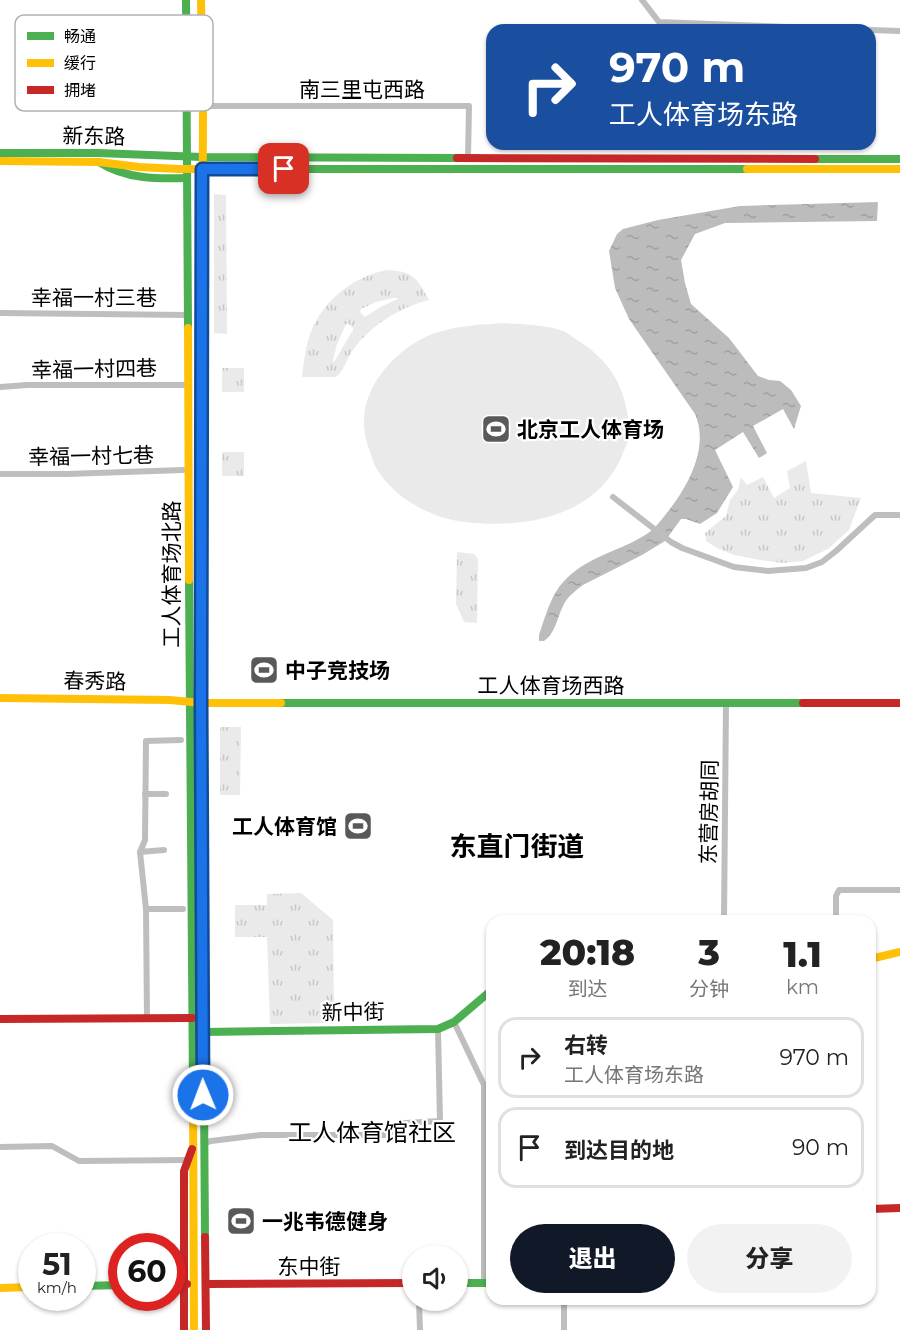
<!DOCTYPE html>
<html lang="zh">
<head>
<meta charset="utf-8">
<style>
  body { margin:0; font-family:Montserrat,"Noto Sans SC",sans-serif; background:#f2f2f2; color:#222; height:100vh; display:flex; flex-direction:column; font-size:22px; white-space:nowrap }
  * { box-sizing:border-box; margin:0 }
  p { font-size:20px; color:#767676 }
  .icon { flex:none; width:33px; height:33px; fill:none; stroke:currentColor; stroke-width:2; stroke-linecap:round; stroke-linejoin:round }
  .map { position:relative; flex:1; overflow:hidden }
  .side { position:absolute; left:486px; top:915px; width:390px; height:390px; display:flex; flex-direction:column; background:#fff; border-radius:18px; box-shadow:0 2px 4px #0004 }
  .side>* { flex:none }
  .hud { position:absolute; left:486px; top:24px; width:390px; height:126px; border-radius:18px; box-shadow:0 2px 4px #0004; background:#1a4fa0; color:#fff; overflow:hidden }
  .fabs { position:absolute; left:402px; top:1245px; display:grid; gap:12px }
  .fabs a { display:grid; place-items:center; width:66px; height:66px; border-radius:50%; background:#fff; box-shadow:0 2px 4px #0004; font-size:30px }
  .speed { position:absolute; left:18px; top:1233px; display:flex; gap:12px; font-size:30px; font-weight:700; text-align:center }
  .speed>* { display:grid; place-content:center; width:78px; height:78px; border-radius:50%; background:#fff; box-shadow:0 2px 4px #0004; line-height:1 }
  .speed small { font-size:15px; font-weight:400 }
  .speed .limit { border:9px solid #d22; background:#fff; color:#111 }
  .pin { position:absolute; display:grid; place-items:center; width:51px; height:51px; color:#fff; margin:-26px; border-radius:12px; box-shadow:0 3px 9px #0006 }
  .me { position:absolute; width:66px; margin:-33px; rotate:359deg; stroke-linejoin:round; filter:drop-shadow(0 0 4px #0008) }
  .turn { display:flex; align-items:center; gap:21px; height:126px; padding:0 24px; font-size:27px }
  .turn .icon { width:78px; height:78px; stroke-width:2.5 }
  .turn b { display:block; font-size:42px; line-height:51px }
  .eta { display:flex; justify-content:space-evenly; align-items:center; height:102px; text-align:center }
  .eta b { font-size:36px; font-weight:800; line-height:42px }
  .cta { display:flex; gap:12px; margin-top:auto; padding:12px 24px }
  .cta a { flex:1; height:69px; border-radius:36px; background:#111827; color:#fff; font-size:24px; font-weight:800; line-height:69px; text-align:center }
  .cta a+a { background:#f2f2f2; color:#222 }
  ul { padding:0; list-style:none }
  li { display:flex; align-items:center; gap:18px; height:81px; margin:0 12px 9px; padding:0 12px; border:3px solid #e0e0e0; border-radius:18px }
  li div { flex:1 }
  li b { display:block; font-size:22px }
  li em { font-style:normal }
  .map>svg:first-child { display:block }
  .grass { fill:url(#grass-tufts); fill-rule:evenodd }
  .pitch { fill:#eaeaea }
  .water { fill:url(#water-ripples) }
  .lines { fill:none; stroke-linecap:round; stroke-linejoin:round }
  .street { stroke:#bebebe; stroke-width:6 }
  .fast { stroke:#4caf50; stroke-width:8 }
  .slow { stroke:#ffc107; stroke-width:8 }
  .jam { stroke:#c62828; stroke-width:8 }
  .route-casing { stroke:#114b97; stroke-width:15 }
  .route { stroke:#1a73e8; stroke-width:10 }
  .labels { text-anchor:middle; dominant-baseline:central; stroke-width:4.5; stroke-linejoin:round; paint-order:stroke }
  .street-label { font-size:21px; fill:#000; stroke:#fff }
  .poi-label { font-size:21px; font-weight:bold; fill:#000; stroke:#fff; text-anchor:start }
  .quarter-label { font-size:24px; fill:#000; stroke:#fff }
  .district-label { font-size:27px; font-weight:bold; fill:#000; stroke:#fff }
  .key { fill:#fff; stroke:#b2b2b2; stroke-width:1.5 }
  .key-label { font-size:16px; fill:#000 }
</style>
</head>
<body>
<div class="map">
<svg width="900" height="1330" viewBox="0 0 900 1330">
  <defs>
    <pattern id="grass-tufts" width="24" height="20" patternUnits="userSpaceOnUse" patternTransform="scale(1.5)"><rect width="24" height="20" fill="#eaeaea"/><path d="M3 7l-1-3M5 7V3M7 7l1-3M15 17l-1-3M17 17v-4M19 17l1-3" fill="none" stroke="#c7c7c7"/></pattern>
    <pattern id="water-ripples" width="26" height="14" patternUnits="userSpaceOnUse" patternTransform="scale(1.5)"><rect width="26" height="14" fill="#bcbcbc"/><path d="M2 4q2-2 4 0t4 0M15 11q2-2 4 0t4 0" fill="none" stroke="#a0a0a0"/></pattern>
  </defs>
  <rect width="100%" height="100%" fill="#fff"/>
  <g class="grass">
    <path d="M214 194 226 195 227 334 214 333Z"/>
    <path d="M387 270C413 271 417 278 429 300 398 308 369 326 351 353 346 361 343 372 336 377H302C303 365 305 353 308 341 318 304 351 277 387 270ZM393 298H397L398 299 380 307 365 317 360 312 361 309 376 302ZM346 324H349L353 328V330L334 362 333 361 337 344Z"/>
    <rect x="222" y="368" width="22" height="24"/>
    <rect x="222" y="452" width="22" height="24"/>
    <path d="M806 461 811 493 861 498 849 530 828 549 803 561 783 563 760 560 734 555 717 548 706 541 705 533 726 516 730 500 738 490 741 477 747 485 763 477 774 498 790 488 787 471Z"/>
    <path d="M457 552 474 554 478 559 477 623 464 622 456 604Z"/>
    <path d="M220 727H241L240 795H220Z"/>
    <path d="M301 893 333 920 334 1018 327 1023 270 1024 267 937H235V905H267V894Z"/>
  </g>
  <path class="pitch" d="M504 323C520 324 548 325 563 331 567 332 571 336 574 338 592 349 606 361 616 379 625 396 631 421 628 440 627 445 624 449 623 453 598 517 525 529 465 522 430 518 393 498 375 466 373 461 371 454 369 449 366 440 363 428 364 418 366 386 390 358 416 342 442 326 475 325 504 323Z"/>
  <path class="water" d="M878 202 877 221 725 223 695 234 681 260 685 283 691 304 729 338 758 376 769 380 780 381 791 390 801 406 794 429 783 409 753 426 767 453 759 458 743 432 715 450 733 487 717 513 700 524 686 519H681L665 541 642 555 583 585C575 591 567 597 563 606 557 618 555 634 544 641H539V635C546 615 551 593 567 578 590 555 625 550 651 531 656 527 661 520 666 514 687 488 710 448 695 414L629 319 615 288 609 251 617 234 623 229 658 220 740 206Z"/>
  <g class="lines">
    <g class="street">
      <path d="M642 0 659 22 865 30"/>
      <path d="M870 30 900 31"/>
      <path d="M203 106H469L468 158"/>
      <path d="M0 313 188 315"/>
      <path d="M0 387 27 385H188"/>
      <path d="M0 474H67L183 470"/>
      <path d="M613 497 671 542 682 548 734 567 768 571 806 568 822 562 836 551 875 515H900"/>
      <path d="M181 740 146 741 145 840 140 852 146 909H183"/>
      <path d="M145 794H166"/>
      <path d="M140 852 164 850"/>
      <path d="M146 909 147 1018"/>
      <path d="M724 921 726 703"/>
      <path d="M836 921V896L839 890H900"/>
      <path d="M454 1022 484 1085V1283"/>
      <path d="M204 1143 211 1141 261 1135H390L405 1123 440 1121 438 1029"/>
      <path d="M0 1147 52 1146 79 1161 188 1160"/>
      <path d="M564 1299V1330"/>
      <path d="M419 1300 420 1330"/>
    </g>
    <g class="fast">
      <path d="M186 0 188 328"/>
      <path d="M0 153H98L202 157 457 158"/>
      <path d="M815 159H900"/>
      <path d="M99 162C126 179 156 179 187 178"/>
      <path d="M274 169H747"/>
      <path d="M189 580 193 1088"/>
      <path d="M201 671 205 1237"/>
      <path d="M281 703H803"/>
      <path d="M203 1032 438 1029 454 1022 487 994 492 993"/>
      <path d="M458 1283H492"/>
      <path d="M82 1286 122 1285"/>
    </g>
    <g class="slow">
      <path d="M201 0 203 106 202 366"/>
      <path d="M0 161 99 162 139 167 179 169H274"/>
      <path d="M747 169H900"/>
      <path d="M188 328 189 580"/>
      <path d="M0 698 170 700 201 703H281"/>
      <path d="M870 959 900 952"/>
      <path d="M193 1088 194 1330"/>
      <path d="M0 1288 32 1287"/>
    </g>
    <g class="jam">
      <path d="M457 158 815 159"/>
      <path d="M201 671 202 366"/>
      <path d="M803 703H900"/>
      <path d="M0 1019 192 1018"/>
      <path d="M870 1209 900 1208"/>
      <path d="M205 1237 206 1330"/>
      <path d="M172 1284H187"/>
      <path d="M206 1284 412 1283"/>
      <path d="M184 1330V1171L192 1149"/>
    </g>
  </g>
  <g class="lines">
    <g class="route-casing">
      <path id="route" d="M203 1095 201 703 202 169H284"/>
    </g>
    <use href="#route" class="route"/>
  </g>
  <defs>
    <g id="stadium-square" transform="scale(1.5)"><rect x="-9" y="-9" width="18" height="18" rx="4" fill="#595959" stroke="#fff"/><path d="M0-5a6.5 5 0 1 0 0 10a6.5 5 0 1 0 0-10ZM-3.5-1.8h7v3.6h-7Z" fill="#fff"/></g>
  </defs>
  <g fill-rule="evenodd">
    <use href="#stadium-square" x="496" y="429"/>
    <use href="#stadium-square" x="264" y="670"/>
    <use href="#stadium-square" x="358" y="826"/>
    <use href="#stadium-square" x="241" y="1221"/>
  </g>
  <g class="labels">
    <g class="street-label">
      <text x="362" y="89">南三里屯西路</text>
      <text transform="translate(94 136) rotate(1)">新东路</text>
      <text x="94" y="297">幸福一村三巷</text>
      <text transform="translate(94 369) rotate(-1)">幸福一村四巷</text>
      <text transform="translate(91 456) rotate(-1)">幸福一村七巷</text>
      <text transform="translate(171 574) rotate(-90)">工人体育场北路</text>
      <text transform="translate(95 681) rotate(1)">春秀路</text>
      <text x="551" y="685">工人体育场西路</text>
      <text transform="translate(709 812) rotate(-89)">东营房胡同</text>
      <text transform="translate(353 1012) rotate(-1)">新中街</text>
      <text x="309" y="1266">东中街</text>
    </g>
    <g class="poi-label">
      <text x="517" y="429">北京工人体育场</text>
      <text x="285" y="670">中子竞技场</text>
      <text x="337" y="826" text-anchor="end">工人体育馆</text>
      <text x="262" y="1221">一兆韦德健身</text>
    </g>
    <g class="quarter-label">
      <text x="372" y="1132">工人体育馆社区</text>
    </g>
    <g class="district-label">
      <text x="517" y="846">东直门街道</text>
    </g>
  </g>
  <rect x="15" y="15" width="198" height="96" rx="9" class="key"/>
  <rect x="27" y="32" width="27" height="8" fill="#4caf50"/>
  <rect x="27" y="59" width="27" height="8" fill="#ffc107"/>
  <rect x="27" y="86" width="27" height="8" fill="#c62828"/>
  <g class="key-label">
    <text x="64" y="42">畅通</text>
    <text x="64" y="69">缓行</text>
    <text x="64" y="96">拥堵</text>
  </g>
</svg>
<div class="fabs">
<a><svg class="icon" aria-label="sound" viewBox="0 0 24 24"><path d="M4 9h4l5-4v14l-5-4H4zM17 9q2 3 0 6"/></svg></a>
</div>
<div class="speed"><div>51<small>km/h</small></div><div class="limit">60</div></div>
<div class="pin" style="left:284px;top:169px;background:#d93025"><svg class="icon" aria-label="arrive" viewBox="0 0 24 24"><path d="M6 21V4h12l-3 4 3 4H6"/></svg></div>
<svg class="me" style="left:203px;top:1095px" viewBox="-20 -20 40 40"><circle r="17" fill="#1a73e8" stroke="#fff" stroke-width="3"/><path d="M0-11L8 9 0 5-8 9z" fill="#fff"/></svg>
<div class="hud">
<div class="turn"><svg class="icon" aria-label="right" viewBox="0 0 24 24"><path d="M7 20v-9h11M14 6l5 5-5 5"/></svg><div><b>970 m</b>工人体育场东路</div></div>
</div>
<section class="side">
<div class="eta">
<div><b>20:18</b><p>到达</p></div>
<div><b>3</b><p>分钟</p></div>
<div><b>1.1</b><p>km</p></div>
</div>
<ul>
<li><svg class="icon" aria-label="right" viewBox="0 0 24 24"><path d="M7 20v-9h11M14 6l5 5-5 5"/></svg><div><b>右转</b><p>工人体育场东路</p></div><em>970 m</em></li>
<li><svg class="icon" aria-label="arrive" viewBox="0 0 24 24"><path d="M6 21V4h12l-3 4 3 4H6"/></svg><div><b>到达目的地</b></div><em>90 m</em></li>
</ul>
<div class="cta"><a>退出</a><a>分享</a></div>
</section>
</div>
</body>
</html>
